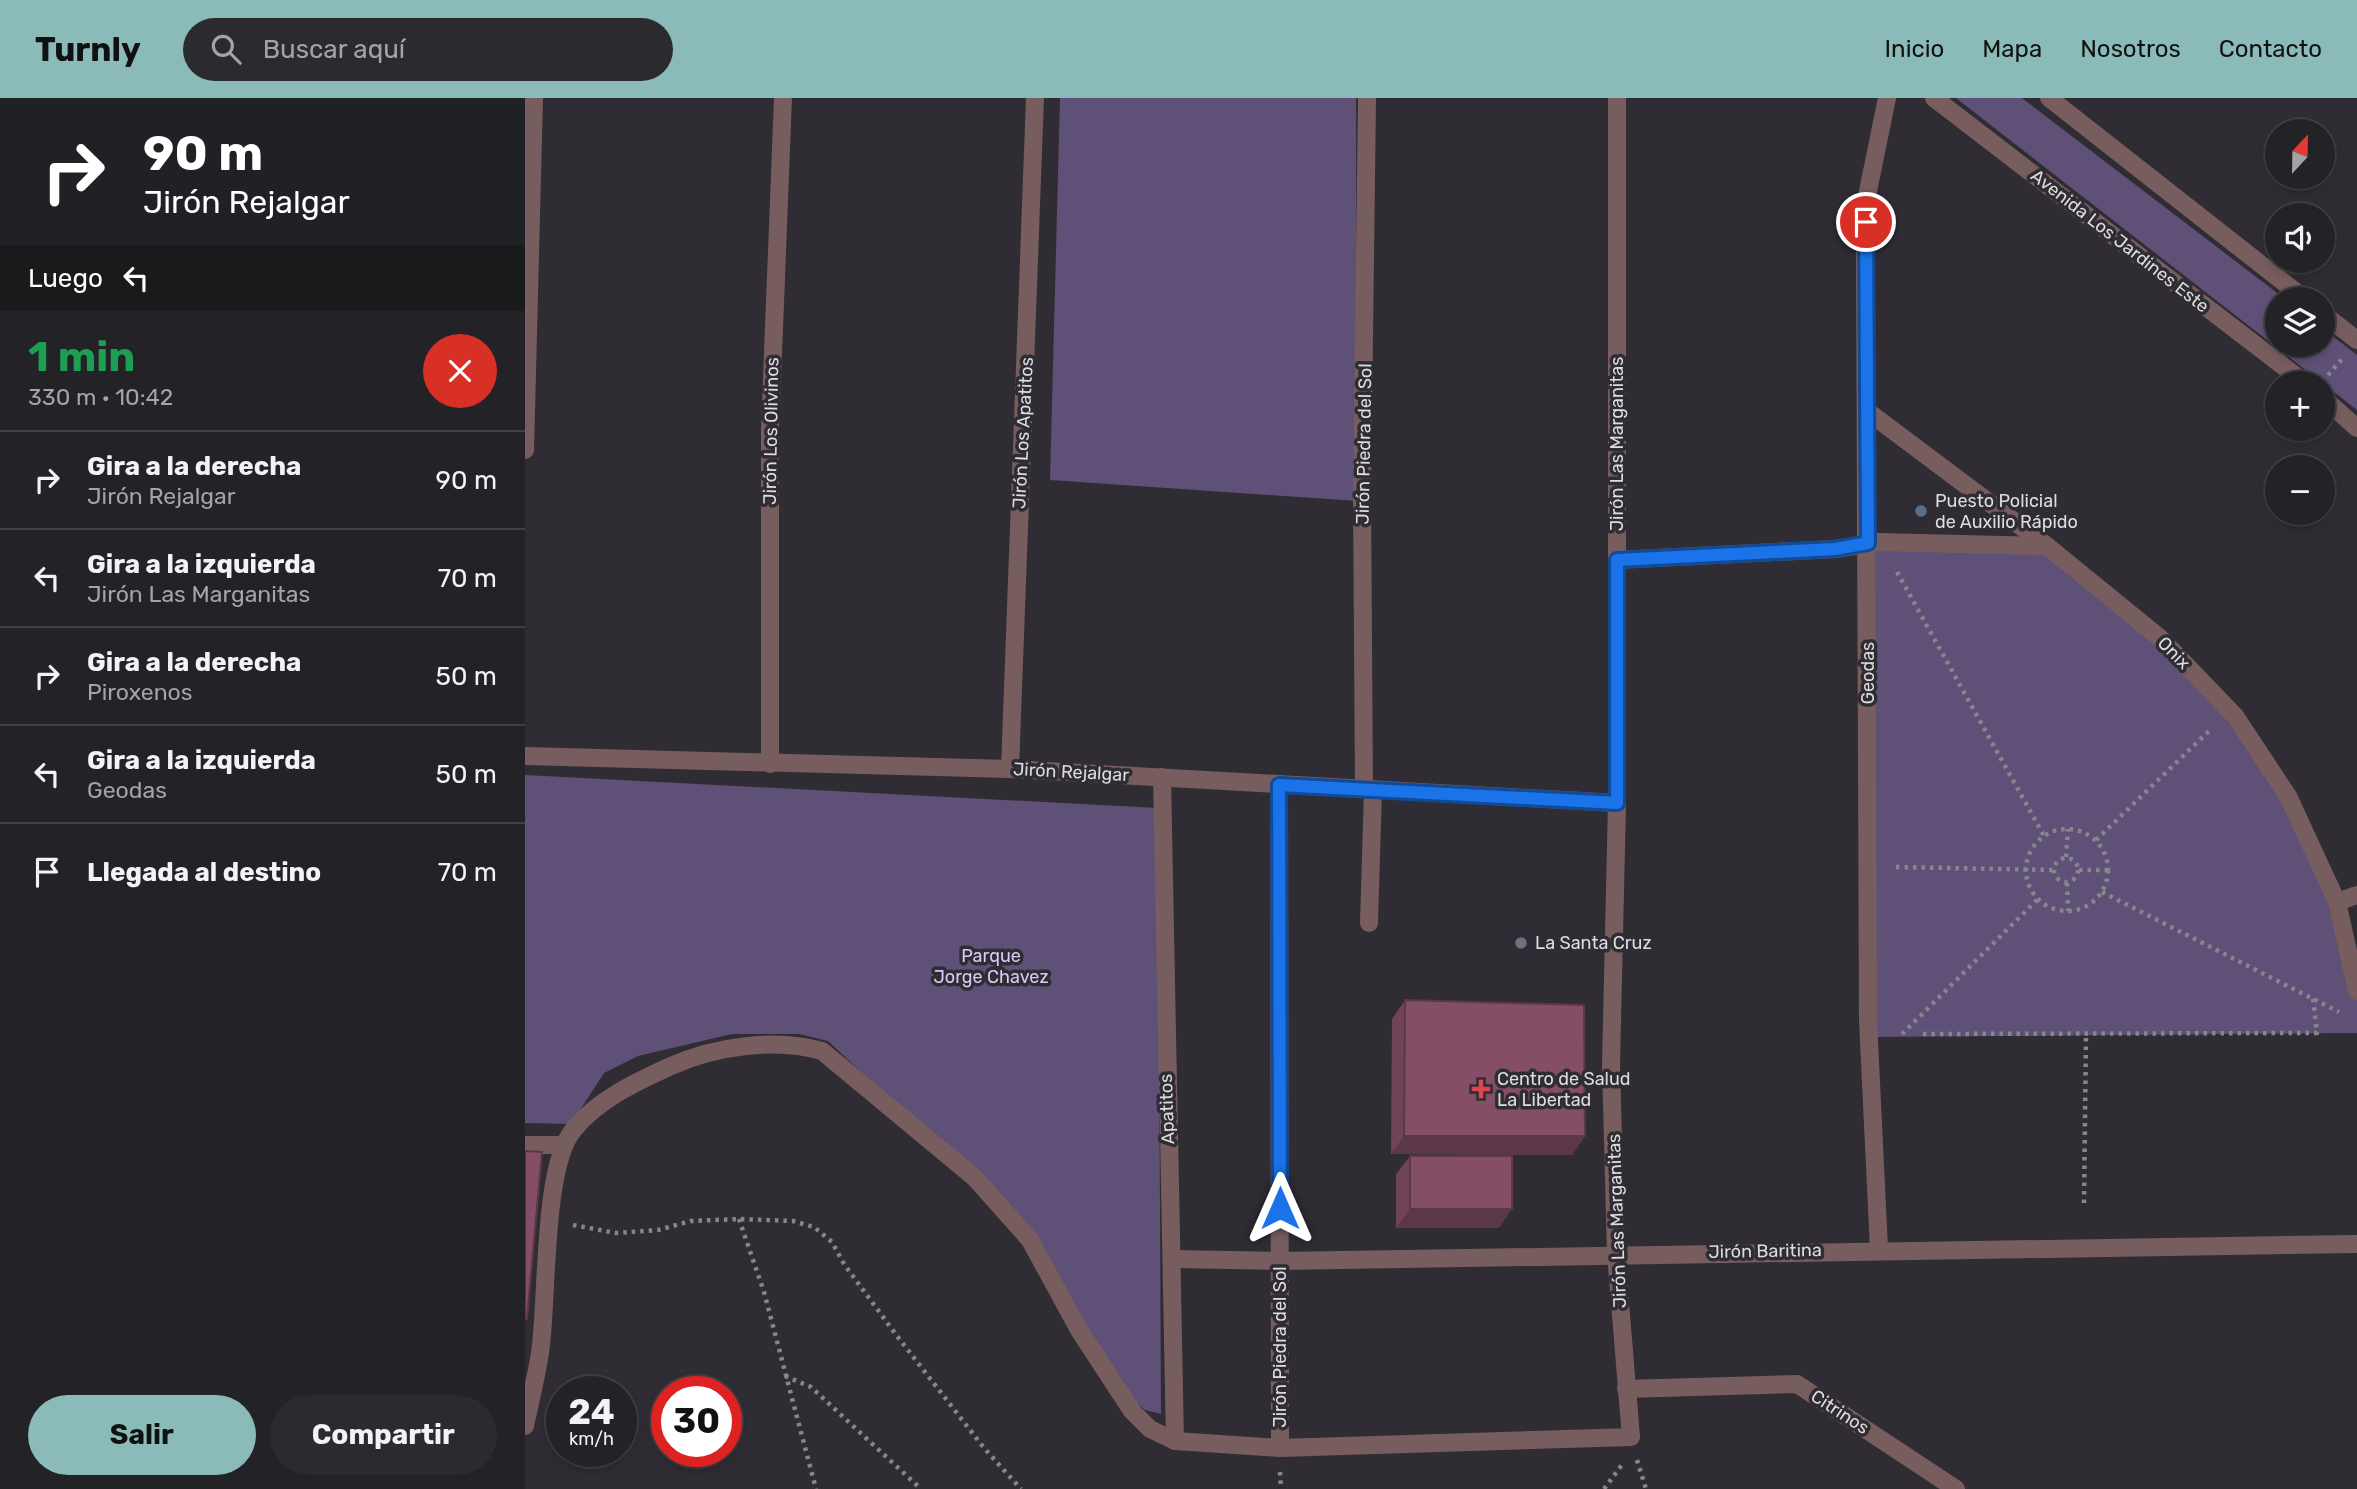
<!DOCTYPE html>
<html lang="es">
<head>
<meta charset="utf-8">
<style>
  body { margin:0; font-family:Rubik,sans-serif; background:#2b2a2e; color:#f1f3f6; height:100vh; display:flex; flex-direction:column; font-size:26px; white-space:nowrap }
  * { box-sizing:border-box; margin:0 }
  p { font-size:23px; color:#a3a4a7 }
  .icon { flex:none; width:38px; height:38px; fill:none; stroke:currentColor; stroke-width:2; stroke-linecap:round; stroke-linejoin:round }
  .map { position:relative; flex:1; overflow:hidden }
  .sheet { display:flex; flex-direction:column; background:#232226; width:525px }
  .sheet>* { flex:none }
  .banner { background:#202124; color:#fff; overflow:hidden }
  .needle { width:46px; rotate:22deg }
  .controls { position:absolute; left:1740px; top:21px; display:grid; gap:14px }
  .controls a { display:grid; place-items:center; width:70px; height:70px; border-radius:50%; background:#232226; box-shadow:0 4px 10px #0003,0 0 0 2px #403f43; font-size:35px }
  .speed { position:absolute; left:21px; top:1278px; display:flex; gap:14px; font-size:35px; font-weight:700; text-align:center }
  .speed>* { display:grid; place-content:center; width:91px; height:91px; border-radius:50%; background:#232226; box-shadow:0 4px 10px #0003,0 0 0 2px #403f43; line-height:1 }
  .speed small { font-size:18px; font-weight:400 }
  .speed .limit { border:10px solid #d22; background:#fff; color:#111 }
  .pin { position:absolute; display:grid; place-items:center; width:60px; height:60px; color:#fff; margin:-30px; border:4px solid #fff; border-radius:50%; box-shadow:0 2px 7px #0007 }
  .me { position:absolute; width:77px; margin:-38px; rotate:0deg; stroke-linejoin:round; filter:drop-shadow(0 0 5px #0008) }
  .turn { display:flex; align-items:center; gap:24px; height:147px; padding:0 28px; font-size:32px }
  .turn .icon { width:91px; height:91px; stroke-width:2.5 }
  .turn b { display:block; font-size:49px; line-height:60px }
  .then { display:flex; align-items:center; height:66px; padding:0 28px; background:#0003; gap:14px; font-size:26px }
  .round { display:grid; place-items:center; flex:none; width:74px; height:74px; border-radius:37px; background:#2b2a2e }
  .summary { display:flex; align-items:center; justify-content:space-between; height:119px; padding:0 28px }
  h1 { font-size:42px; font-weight:700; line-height:52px; color:#1e9e55 }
  .action { display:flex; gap:14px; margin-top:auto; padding:14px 28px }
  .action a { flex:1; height:80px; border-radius:42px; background:#8bbbb9; color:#111; font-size:28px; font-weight:700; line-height:80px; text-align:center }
  .action a+a { background:#2b2a2e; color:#f1f3f6 }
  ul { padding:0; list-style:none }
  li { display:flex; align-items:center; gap:21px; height:98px; padding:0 28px; border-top:2px solid #403f43 }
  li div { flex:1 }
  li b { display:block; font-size:26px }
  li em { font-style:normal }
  header { display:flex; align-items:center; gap:42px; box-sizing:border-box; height:98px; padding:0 35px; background:#8bbbb9; color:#111 }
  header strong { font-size:33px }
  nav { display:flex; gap:38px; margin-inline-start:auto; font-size:24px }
  .search { width:490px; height:63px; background:#2b2a2e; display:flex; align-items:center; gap:18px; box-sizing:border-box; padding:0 24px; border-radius:38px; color:#a3a4a7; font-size:26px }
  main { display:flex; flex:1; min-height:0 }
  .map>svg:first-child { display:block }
  .green { fill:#5f5078 }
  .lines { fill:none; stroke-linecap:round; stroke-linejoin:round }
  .path { stroke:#87868a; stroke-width:4.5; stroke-dasharray:3.5 5; stroke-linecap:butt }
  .minor { stroke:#785d5f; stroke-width:18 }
  .wall { fill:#714358 }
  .shaded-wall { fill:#5c3747 }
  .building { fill:#834e66; stroke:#5c3747; stroke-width:2 }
  .route-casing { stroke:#114b97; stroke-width:18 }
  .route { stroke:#1a73e8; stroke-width:12 }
  .service-dot { fill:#5c6f8a; stroke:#2f2d33; stroke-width:2.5 }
  .worship-dot { fill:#6b7280; stroke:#2f2d33; stroke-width:2.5 }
  .health-dot { fill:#e0444e; stroke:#2f2d33; stroke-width:2.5 }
  .labels { text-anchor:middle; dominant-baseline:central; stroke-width:7; stroke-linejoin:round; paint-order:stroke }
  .street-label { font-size:18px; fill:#dddcdf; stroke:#2f2d33 }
  .poi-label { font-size:18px; fill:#dddcdf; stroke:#2f2d33; text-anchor:start }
  .park-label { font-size:18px; fill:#d9c9f6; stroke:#2f2d33 }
</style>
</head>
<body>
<header>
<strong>Turnly</strong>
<div class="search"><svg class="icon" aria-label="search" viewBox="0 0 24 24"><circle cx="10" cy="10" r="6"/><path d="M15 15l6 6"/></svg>Buscar aquí</div>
<nav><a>Inicio</a><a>Mapa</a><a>Nosotros</a><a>Contacto</a></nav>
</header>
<main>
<section class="sheet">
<div class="banner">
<div class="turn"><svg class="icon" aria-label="right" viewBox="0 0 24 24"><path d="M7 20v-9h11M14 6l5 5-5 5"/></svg><div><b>90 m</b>Jirón Rejalgar</div></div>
<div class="then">Luego<svg class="icon" aria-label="left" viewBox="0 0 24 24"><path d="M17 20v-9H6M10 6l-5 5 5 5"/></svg></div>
</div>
<div class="summary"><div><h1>1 min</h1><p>330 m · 10:42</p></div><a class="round" style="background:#d93025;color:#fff"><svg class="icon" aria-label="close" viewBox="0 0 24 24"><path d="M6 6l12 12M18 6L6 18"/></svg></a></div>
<ul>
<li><svg class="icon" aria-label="right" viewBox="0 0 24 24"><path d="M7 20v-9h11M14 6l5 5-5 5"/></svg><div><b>Gira a la derecha</b><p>Jirón Rejalgar</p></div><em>90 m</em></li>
<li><svg class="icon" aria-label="left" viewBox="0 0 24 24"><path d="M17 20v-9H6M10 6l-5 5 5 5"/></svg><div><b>Gira a la izquierda</b><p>Jirón Las Marganitas</p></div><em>70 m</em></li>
<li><svg class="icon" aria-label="right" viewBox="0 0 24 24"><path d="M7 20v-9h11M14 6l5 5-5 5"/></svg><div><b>Gira a la derecha</b><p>Piroxenos</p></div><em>50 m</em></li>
<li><svg class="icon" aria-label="left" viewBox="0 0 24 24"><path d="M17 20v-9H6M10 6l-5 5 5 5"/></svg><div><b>Gira a la izquierda</b><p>Geodas</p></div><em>50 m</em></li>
<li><svg class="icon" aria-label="arrive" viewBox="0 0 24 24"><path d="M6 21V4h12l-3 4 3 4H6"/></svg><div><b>Llegada al destino</b></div><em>70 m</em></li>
</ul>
<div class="action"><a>Salir</a><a>Compartir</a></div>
</section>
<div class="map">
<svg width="1832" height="1391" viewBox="0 0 1832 1391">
  <rect width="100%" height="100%" fill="#2f2d33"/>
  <g class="green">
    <path d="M535 0H831L832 403 525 382Z"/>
    <path d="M1431 0H1497L1760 201H1752V247H1797V230L1832 257V312Z"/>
    <path d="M1344 445 1522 449 1709 618 1762 698 1811 804 1832 901V935L1345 939Z"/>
    <path d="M0 677 633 710 636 1316 620 1312 603 1298 471 1100 303 943 274 936H207L113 958 79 975 46 1026 0 1025Z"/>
  </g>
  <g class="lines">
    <g class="path">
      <path d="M1803 277 1818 260"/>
      <path d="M1372 474 1519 738"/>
      <circle cx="1542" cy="772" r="41"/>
      <path d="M1571 742 1685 632"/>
      <path d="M1541 759 1543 731"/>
      <circle cx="1541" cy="772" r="12"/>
      <path d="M1371 769 1529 772"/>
      <path d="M1554 772H1583"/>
      <path d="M1542 785 1543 813"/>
      <path d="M1577 794 1814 914"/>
      <path d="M1377 936 1513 801"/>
      <path d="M1398 936 1792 935 1788 900"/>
      <path d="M1559 1105 1561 936"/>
      <path d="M214 1121 239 1194 291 1391"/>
      <path d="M48 1127 91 1135 133 1132 166 1123 214 1121 268 1123 289 1129 307 1144 319 1166 372 1238 459 1350 496 1391"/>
      <path d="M260 1278 286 1289 396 1391"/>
      <path d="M1112 1362 1121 1391"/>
      <path d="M755 1374 756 1391"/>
      <path d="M1079 1391 1099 1364"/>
    </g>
    <g class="minor">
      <path d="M1409 0 1780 285"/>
      <path d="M1524 0 1780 201"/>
      <path d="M1797 215 1832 242"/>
      <path d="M1797 299 1832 330"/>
      <path d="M1342 313 1522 448 1635 540 1710 618 1763 698 1812 804 1832 893"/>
      <path d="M0 352 9 0"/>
      <path d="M1092 462 1310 451 1354 444 1522 448"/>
      <path d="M0 658 485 671 1092 705"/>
      <path d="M245 666V332L258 0"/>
      <path d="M485 671 510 0"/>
      <path d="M637 679 650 1343"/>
      <path d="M754 686 755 1350"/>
      <path d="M839 691 837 398 842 0"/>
      <path d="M1812 804 1832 797"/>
      <path d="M844 825 848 692"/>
      <path d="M0 1047H38"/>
      <path d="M1354 1151 1343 922 1340 150 1342 98 1362 0"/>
      <path d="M647 1161 755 1163 1832 1146"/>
      <path d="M1101 1291 1272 1286 1431 1391"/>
      <path d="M0 1328C5 1304 11 1280 15 1255 23 1203 17 1068 49 1031 74 1001 111 984 146 968 191 948 250 940 297 953L450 1080 505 1142 554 1232 607 1313 625 1331 650 1343 755 1350 1106 1339 1091 1156 1086 967 1092 705V0"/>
    </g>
  </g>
  <g class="wall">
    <path d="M880 902 1060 1038 1047 1057 866 1056 867 921Z"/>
    <path d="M885 1058 974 1130H871V1076Z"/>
  </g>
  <g class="shaded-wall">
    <path d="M879 1038H1060L1047 1057 866 1056Z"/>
    <path d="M885 1111H987L974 1130H871Z"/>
  </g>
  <g class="building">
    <path d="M880 902 1059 907 1060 1038H879Z"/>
    <path d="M0 1053 17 1054 2 1221H0Z"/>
    <rect x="885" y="1058" width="102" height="53"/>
  </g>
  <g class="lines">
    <g class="route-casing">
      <path id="route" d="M755 1110 754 687 1092 705V462L1310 451 1343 445 1341 124"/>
    </g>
    <use href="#route" class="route"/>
  </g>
  <circle class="service-dot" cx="1396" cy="413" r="7"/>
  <circle class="worship-dot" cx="996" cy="845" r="7"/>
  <path class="health-dot" d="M952.5 980.5h7v7h7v7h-7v7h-7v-7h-7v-7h7z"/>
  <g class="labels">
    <g class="street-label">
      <text transform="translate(1595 143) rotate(38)">Avenida Los Jardines Este</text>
      <text transform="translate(246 333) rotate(-89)">Jirón Los Olivinos</text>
      <text transform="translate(498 335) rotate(-87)">Jirón Los Apatitos</text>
      <text transform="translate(839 346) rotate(-89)">Jirón Piedra del Sol</text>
      <text transform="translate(1092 346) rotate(-90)">Jirón Las Marganitas</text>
      <text transform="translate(1649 555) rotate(45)">Onix</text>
      <text transform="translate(1343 575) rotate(-90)">Geodas</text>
      <text transform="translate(546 674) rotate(3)">Jirón Rejalgar</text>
      <text transform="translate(642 1011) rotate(-92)">Apatitos</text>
      <text transform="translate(1092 1123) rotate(-92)">Jirón Las Marganitas</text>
      <text transform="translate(1240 1153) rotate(-1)">Jirón Baritina</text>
      <text transform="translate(755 1249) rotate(-90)">Jirón Piedra del Sol</text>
      <text transform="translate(1315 1314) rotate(33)">Citrinos</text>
    </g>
    <g class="poi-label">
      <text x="1410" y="403">Puesto Policial<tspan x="1410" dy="21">de Auxilio Rápido</tspan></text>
      <text x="1010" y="845">La Santa Cruz</text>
      <text x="972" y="981">Centro de Salud<tspan x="972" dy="21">La Libertad</tspan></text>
    </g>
    <g class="park-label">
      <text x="466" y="858">Parque<tspan x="466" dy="21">Jorge Chavez</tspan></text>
    </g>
  </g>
</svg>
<div class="controls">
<a><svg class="needle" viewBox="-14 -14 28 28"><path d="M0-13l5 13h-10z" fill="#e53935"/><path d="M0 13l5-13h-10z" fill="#a3a4a7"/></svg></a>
<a><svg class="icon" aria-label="sound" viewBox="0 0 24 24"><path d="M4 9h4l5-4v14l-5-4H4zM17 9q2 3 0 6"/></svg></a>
<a><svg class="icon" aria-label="layers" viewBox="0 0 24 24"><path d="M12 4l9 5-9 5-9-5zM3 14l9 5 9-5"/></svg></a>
<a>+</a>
<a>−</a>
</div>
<div class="speed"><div>24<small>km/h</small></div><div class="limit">30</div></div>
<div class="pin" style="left:1341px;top:124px;background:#d93025"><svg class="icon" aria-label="arrive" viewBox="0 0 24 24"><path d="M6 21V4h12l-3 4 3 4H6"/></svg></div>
<svg class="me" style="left:755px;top:1110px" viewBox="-20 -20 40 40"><path d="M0-17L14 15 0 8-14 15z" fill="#1a73e8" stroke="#fff" stroke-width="4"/></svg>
</div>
</main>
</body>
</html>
